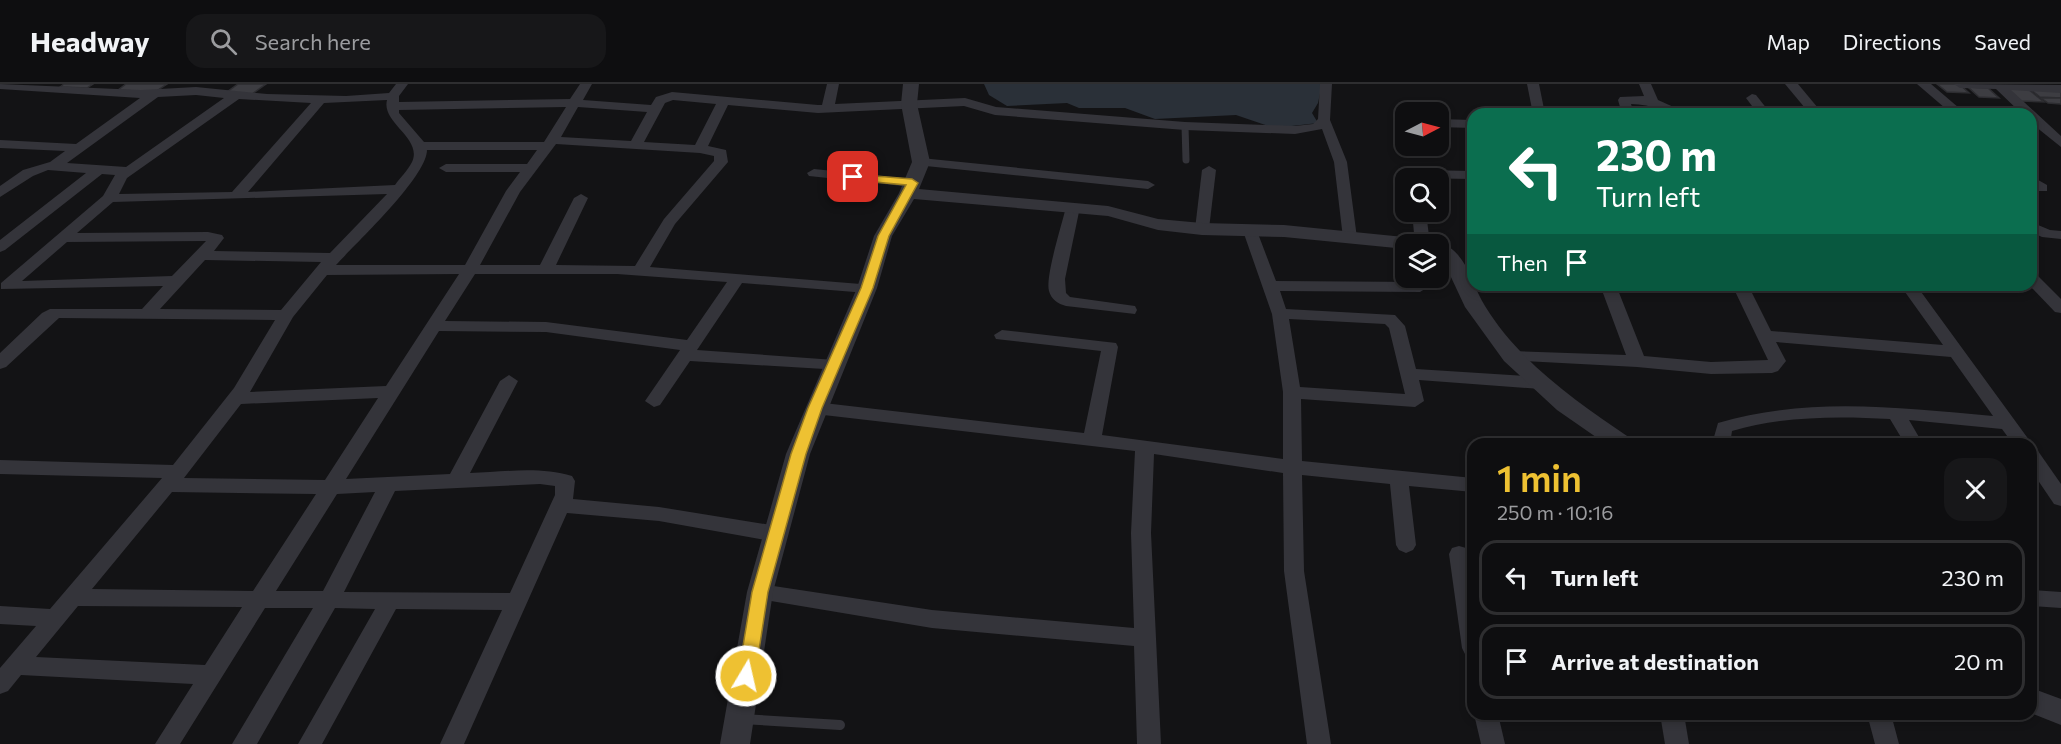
<!DOCTYPE html>
<html lang="en">
<head>
<meta charset="utf-8">
<style>
  body { margin:0; font-family:Commissioner,sans-serif; background:#171719; color:#f1f3f6; height:100vh; display:flex; flex-direction:column; font-size:22px; white-space:nowrap }
  * { box-sizing:border-box; margin:0 }
  p { font-size:20px; color:#9b9c9f }
  .icon { flex:none; width:33px; height:33px; fill:none; stroke:currentColor; stroke-width:2; stroke-linecap:round; stroke-linejoin:round }
  .map { position:relative; flex:1; overflow:hidden }
  .sheet { position:absolute; left:1467px; top:354px; width:570px; height:282px; display:flex; flex-direction:column; background:#0e0e10; border-radius:18px; box-shadow:0 3px 9px #0003,0 0 0 2px #2e2e30 }
  .sheet>* { flex:none }
  .guide { position:absolute; left:1467px; top:24px; width:570px; height:183px; border-radius:18px; box-shadow:0 3px 9px #0003,0 0 0 2px #2e2e30; background:#0b6e4f; color:#fff; overflow:hidden }
  .needle { width:39px; rotate:84deg }
  .fabs { position:absolute; left:1395px; top:18px; display:grid; gap:12px }
  .fabs a { display:grid; place-items:center; width:54px; height:54px; border-radius:12px; background:#0e0e10; box-shadow:0 3px 9px #0003,0 0 0 2px #2e2e30; font-size:30px }
  .pin { position:absolute; display:grid; place-items:center; width:51px; height:51px; color:#fff; margin:-26px; border-radius:12px; box-shadow:0 3px 9px #0006 }
  .me { position:absolute; width:66px; margin:-33px; rotate:9deg; stroke-linejoin:round; filter:drop-shadow(0 0 4px #0008) }
  .turn { display:flex; align-items:center; gap:21px; height:126px; padding:0 30px; font-size:27px }
  .turn .icon { width:78px; height:78px; stroke-width:2.5 }
  .turn b { display:block; font-size:42px; line-height:51px }
  .then { display:flex; align-items:center; height:57px; padding:0 30px; background:#0003; gap:12px; font-size:22px }
  .round { display:grid; place-items:center; flex:none; width:63px; height:63px; border-radius:18px; background:#171719 }
  .summary { display:flex; align-items:center; justify-content:space-between; height:102px; padding:0 30px }
  h1 { font-size:36px; font-weight:600; line-height:45px; color:#eec132 }
  ul { padding:0; list-style:none }
  li { display:flex; align-items:center; gap:18px; height:75px; margin:0 12px 9px; padding:0 18px; border:3px solid #2e2e30; border-radius:18px }
  li div { flex:1 }
  li b { display:block; font-size:22px }
  li em { font-style:normal }
  header { display:flex; align-items:center; gap:36px; box-sizing:border-box; height:84px; padding:0 30px; background:#0e0e10; border-bottom:2px solid #2e2e30 }
  header strong { font-size:28px }
  nav { display:flex; gap:33px; margin-inline-start:auto; font-size:21px }
  .search { width:420px; height:54px; background:#171719; display:flex; align-items:center; gap:15px; box-sizing:border-box; padding:0 21px; border-radius:18px; color:#9b9c9f; font-size:22px }
  .map>svg:first-child { display:block }
  .water { fill:#2a3038 }
  .building { fill:#3d3d42; stroke:#2d2d31; stroke-width:1.5 }
  .lines { fill:none; stroke-linecap:round; stroke-linejoin:round }
  .service-far1 { stroke:#34343a; stroke-width:7 }
  .service { stroke:#34343a; stroke-width:10 }
  .minor { fill:#34343a; fill-rule:evenodd }
  .tertiary { fill:#34343a; fill-rule:evenodd }
  .route { fill:#eec132; stroke:#9b7d20; stroke-width:1.5 }
</style>
</head>
<body>
<header>
<strong>Headway</strong>
<div class="search"><svg class="icon" aria-label="search" viewBox="0 0 24 24"><circle cx="10" cy="10" r="6"/><path d="M15 15l6 6"/></svg>Search here</div>
<nav><a>Map</a><a>Directions</a><a>Saved</a></nav>
</header>
<div class="map">
<svg width="2061" height="660" viewBox="0 0 2061 660">
  <rect width="100%" height="100%" fill="#131315"/>
  <path class="water" d="M984 0H1322L1318 19 1312 29 1318 39 1274 44 1236 31 1155 35 1125 24H1079L1067 19 1007 22 989 11Z"/>
  <g class="building">
    <path d="M64 0H93L87 4 60 3Z"/>
    <path d="M126 0H167L155 8 118 6Z"/>
    <path d="M238 0H266L252 10 227 8Z"/>
    <path d="M1937 0H1959L1969 9 1947 8Z"/>
    <path d="M1968 3 1988 4 1999 14 1979 13Z"/>
    <path d="M2005 4 2028 5 2044 18 2020 17Z"/>
    <path d="M2030 5 2061 6V14L2040 13Z"/>
    <path d="M2041 14H2061V20L2048 19Z"/>
    <path d="M1986 26H2013L2018 30H1991Z"/>
  </g>
  <g class="lines">
    <path class="service-far1" d="M1185 42 1186 76"/>
    <path class="service" d="M742 635 840 641"/>
    <g class="minor">
      <path d="M0 0 141 6 196 3 267 10 346 12 389 9 396 0H408L399 12V18L570 15 580 0H592L583 16 651 21 656 13 672 8 818 21H822L827 0H839L835 20 965 14 996 23 1185 38 1295 42 1313 40 1318 35 1320 0H1332L1330 36 1347 78 1357 154 1350 158 1343 154 1334 78 1322 45 1295 50 1185 46 995 31 964 22 818 29 728 21 708 62 726 66 728 78 675 140 650 183 873 201 875 204 867 209 742 199 697 266 835 276 844 282 841 286 690 277 660 321 654 323 645 317 680 266 546 248 439 247 346 395 450 390 500 297 509 291 518 297 470 389C503 388 539 382 572 392L575 397 573 415 659 423 777 442 784 445 787 450 784 455 777 458 659 437 567 429 464 660H440L502 526 396 525 322 660H298L375 525 335 524 257 660H232L313 524H265L180 660H155L193 600 21 591 8 607 0 610V584L36 542 0 540V522L50 525 162 394 0 390V376L173 381 234 304 275 236 59 234 6 283 0 285V269L42 229 50 225H142L163 202 1 205V199L103 112 115 91 102 90 5 166 0 168V156L86 89 48 86 33 92 0 113V102L23 86 50 78 65 67 0 64V56L76 60 140 14 0 5ZM196 11 224 14 126 83 67 79 158 13ZM239 15 311 19 232 108 119 110 127 94ZM387 16C381 39 423 54 412 78 408 86 400 94 395 101L248 108 324 19ZM673 16 716 20 695 61 644 58 665 19ZM566 23 544 58H424L399 29V26ZM578 23 647 28 631 57 561 53ZM556 60 700 69 714 72V77L664 135 635 182 556 181 588 114 581 110 574 114 540 181H480L520 108ZM427 66H537L527 80H446L439 84 446 88H520L506 107 465 181H336C356 159 427 93 427 66ZM387 110 330 169 214 167 224 154 222 151 208 148 77 149 113 118ZM206 157 172 192 22 197 67 158ZM205 176 321 178 281 226 160 225ZM459 190 386 302 250 308 293 233 327 191ZM475 190H617L727 198 687 256 546 238 445 237ZM378 314 325 396 184 394 241 320ZM540 400 555 402V411L510 509 344 508 395 407ZM172 408 316 410 253 507 92 505ZM375 408 323 507H276L337 410ZM78 522 242 523 205 581 36 573Z"/>
      <path d="M1527 0H1539L1545 30H1533Z"/>
      <path d="M1639 0H1651L1658 16 1689 30C1669 30 1652 20 1631 20L1634 30H1622L1618 16 1620 13 1644 12Z"/>
      <path d="M1785 0H1798L1823 30H1810Z"/>
      <path d="M1917 0H1931L1966 30H1952Z"/>
      <path d="M1954 0 2061 1V9L2011 6 2061 52V63L2031 39V30H2022L1996 5 1960 4Z"/>
      <path d="M1752 10 1756 11 1771 30H1758L1746 14Z"/>
      <path d="M1400 33 1406 34V42L1394 37Z"/>
      <path d="M1438 35 1473 36V44L1438 43Z"/>
      <path d="M921 74 1148 97 1155 101 1148 105 916 81V75Z"/>
      <path d="M1209 82 1216 86 1209 145 1202 149 1195 145 1202 86Z"/>
      <path d="M814 85 912 95 919 99 912 103 809 92 807 89Z"/>
      <path d="M1422 86 1473 87V95L1408 94Z"/>
      <path d="M2031 92 2047 101V107H2037L2031 103Z"/>
      <path d="M1073 119 1080 123 1065 195 1066 209 1070 213 1135 222 1137 226 1135 230 1066 222C1058 220 1051 215 1049 207 1045 193 1062 140 1066 123Z"/>
      <path d="M1412 128H1426L1430 160H1415Z"/>
      <path d="M2031 138 2050 146 2061 147V155L2042 153 2031 148Z"/>
      <path d="M1250 143 1257 147 1276 197 1420 198 1428 203 1420 208 1280 207 1286 225 1395 231 1405 242 1416 285 1541 293 1550 299 1541 305 1419 296 1424 317 1415 323 1301 315 1302 377 1473 394V408L1409 402 1416 461 1413 466 1406 469 1399 466 1396 461 1390 400 1302 391 1304 487 1331 660H1307L1284 487 1283 389 1154 370 1151 449 1161 660H1137L1134 562 932 544 753 514 749 508 753 502 760 500 932 526 1134 544 1131 449 1135 367 815 330 806 324 815 318 1084 349 1101 267 996 255 994 251 1002 246 1116 259 1118 263 1102 351 1283 375V308L1272 230 1243 147ZM1289 235 1385 240 1389 244 1405 310 1300 303Z"/>
      <path d="M2031 189 2037 191 2061 215V229L2055 228 2029 201Z"/>
      <path d="M1600 201H1616L1644 272 1711 278 1768 276 1732 201H1748L1771 247 1943 261 1900 201H1916L2032 360 2031 362V360H2013L2002 345 1909 336 1923 360H1905L1890 335C1837 332 1784 332 1732 347L1730 360H1712L1718 339C1811 312 1898 324 1993 332L1951 273 1776 258 1786 277 1778 287 1772 289 1711 290 1637 283 1506 276 1503 272 1506 268 1512 267 1626 271Z"/>
      <path d="M2031 365 2038 367 2061 400V422L2054 420 2031 386Z"/>
      <path d="M1459 462 1466 464C1480 490 1473 544 1473 573L1465 570 1462 564 1449 470 1452 464Z"/>
      <path d="M2031 506 2061 508V524L2031 522Z"/>
      <path d="M1474 630H1498L1505 660H1481Z"/>
      <path d="M1660 630H1684L1689 660H1665Z"/>
      <path d="M1867 630H1891L1899 660H1875Z"/>
    </g>
    <g class="tertiary">
      <path d="M903 0H919L917 20 930 78 919 105 1108 122 1158 135 1202 139 1284 141 1414 154 1423 160H1406V165L1284 153 1202 151 1158 146 1108 132 914 115 892 152 877 204 810 370 773 508 750 660H720L747 508 786 370 857 204 874 152 899 109 912 78 901 20Z"/>
      <path d="M1438 158C1467 166 1471 200 1485 222 1520 279 1576 317 1630 354L1634 360H1606L1557 326 1504 277 1465 223 1443 176 1438 173V160H1431Z"/>
      <path d="M2031 604 2061 615V641L2031 629Z"/>
    </g>
  </g>
  <path class="route" d="M850 90 912 95 918 99 889 152 873 204 822 324 806 370 768 508 755 592 752 597 746 599 740 597 738 592 752 508 791 370 808 324 861 204 878 152 906 101 853 96 848 93Z"/>
</svg>
<div class="fabs">
<a><svg class="needle" viewBox="-14 -14 28 28"><path d="M0-13l5 13h-10z" fill="#e53935"/><path d="M0 13l5-13h-10z" fill="#9b9c9f"/></svg></a>
<a><svg class="icon" aria-label="search" viewBox="0 0 24 24"><circle cx="10" cy="10" r="6"/><path d="M15 15l6 6"/></svg></a>
<a><svg class="icon" aria-label="layers" viewBox="0 0 24 24"><path d="M12 4l9 5-9 5-9-5zM3 14l9 5 9-5"/></svg></a>
</div>
<div class="pin" style="left:853px;top:93px;background:#d93025"><svg class="icon" aria-label="arrive" viewBox="0 0 24 24"><path d="M6 21V4h12l-3 4 3 4H6"/></svg></div>
<svg class="me" style="left:746px;top:592px" viewBox="-20 -20 40 40"><circle r="17" fill="#eec132" stroke="#fff" stroke-width="3"/><path d="M0-11L8 9 0 5-8 9z" fill="#fff"/></svg>
<div class="guide">
<div class="turn"><svg class="icon" aria-label="left" viewBox="0 0 24 24"><path d="M17 20v-9H6M10 6l-5 5 5 5"/></svg><div><b>230 m</b>Turn left</div></div>
<div class="then">Then<svg class="icon" aria-label="arrive" viewBox="0 0 24 24"><path d="M6 21V4h12l-3 4 3 4H6"/></svg></div>
</div>
<section class="sheet">
<div class="summary"><div><h1>1 min</h1><p>250 m · 10:16</p></div><a class="round"><svg class="icon" aria-label="close" viewBox="0 0 24 24"><path d="M6 6l12 12M18 6L6 18"/></svg></a></div>
<ul>
<li><svg class="icon" aria-label="left" viewBox="0 0 24 24"><path d="M17 20v-9H6M10 6l-5 5 5 5"/></svg><div><b>Turn left</b></div><em>230 m</em></li>
<li><svg class="icon" aria-label="arrive" viewBox="0 0 24 24"><path d="M6 21V4h12l-3 4 3 4H6"/></svg><div><b>Arrive at destination</b></div><em>20 m</em></li>
</ul>
</section>
</div>
</body>
</html>
